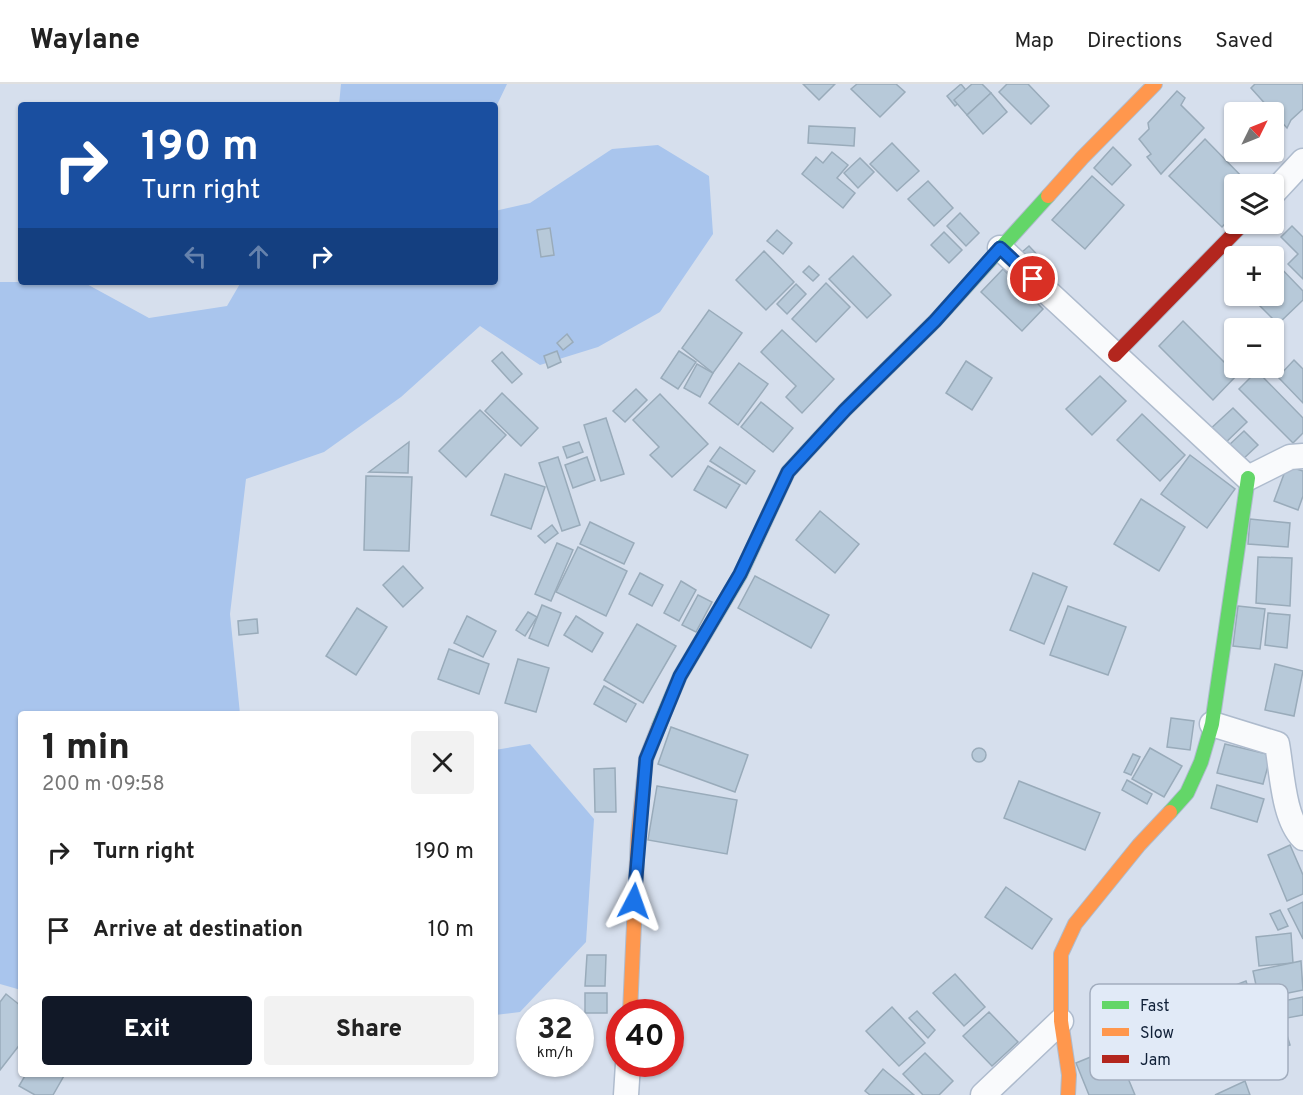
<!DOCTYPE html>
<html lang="en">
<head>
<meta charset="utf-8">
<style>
  body { margin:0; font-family:Overpass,sans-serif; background:#f2f2f2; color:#222; height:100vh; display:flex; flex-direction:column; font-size:22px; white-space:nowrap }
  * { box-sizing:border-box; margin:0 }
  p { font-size:20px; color:#767676 }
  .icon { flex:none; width:33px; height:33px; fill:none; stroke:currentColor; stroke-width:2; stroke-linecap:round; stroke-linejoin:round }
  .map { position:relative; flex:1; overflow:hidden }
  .side { position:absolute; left:18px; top:627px; width:480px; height:366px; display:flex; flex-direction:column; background:#fff; border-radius:6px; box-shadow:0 2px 4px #0004 }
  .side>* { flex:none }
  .top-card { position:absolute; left:18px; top:18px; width:480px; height:183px; border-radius:6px; box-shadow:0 2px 4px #0004; background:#1a4fa0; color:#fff; overflow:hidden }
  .needle { width:39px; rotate:47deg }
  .controls { position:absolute; left:1224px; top:18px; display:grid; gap:12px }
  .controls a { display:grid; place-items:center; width:60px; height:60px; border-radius:6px; background:#fff; box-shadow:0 2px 4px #0004; font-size:30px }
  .speed { position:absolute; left:516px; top:915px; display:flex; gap:12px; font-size:30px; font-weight:700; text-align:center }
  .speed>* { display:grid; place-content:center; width:78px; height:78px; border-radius:50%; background:#fff; box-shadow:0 2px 4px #0004; line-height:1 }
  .speed small { font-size:15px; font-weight:400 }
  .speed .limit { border:9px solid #d22; background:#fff; color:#111 }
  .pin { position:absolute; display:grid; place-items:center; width:51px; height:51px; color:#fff; margin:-26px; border:3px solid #fff; border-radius:50%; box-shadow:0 2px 6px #0007 }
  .me { position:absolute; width:66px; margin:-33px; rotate:4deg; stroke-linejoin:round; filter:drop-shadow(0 0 4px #0008) }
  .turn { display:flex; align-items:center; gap:21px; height:126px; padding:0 24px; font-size:27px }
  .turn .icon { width:78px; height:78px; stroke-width:2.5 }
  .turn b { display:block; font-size:42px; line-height:51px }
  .lanes { display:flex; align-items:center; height:57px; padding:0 24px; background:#0003; justify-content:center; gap:30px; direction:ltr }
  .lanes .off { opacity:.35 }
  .round { display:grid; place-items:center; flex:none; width:63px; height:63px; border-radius:6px; background:#f2f2f2 }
  .head { display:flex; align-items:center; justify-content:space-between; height:102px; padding:0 24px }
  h1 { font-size:36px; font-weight:800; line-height:45px }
  .cta { display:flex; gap:12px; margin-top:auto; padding:12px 24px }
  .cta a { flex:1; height:69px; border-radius:6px; background:#111827; color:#fff; font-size:24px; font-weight:800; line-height:69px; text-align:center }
  .cta a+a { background:#f2f2f2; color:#222 }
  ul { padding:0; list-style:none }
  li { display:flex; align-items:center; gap:18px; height:78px; padding:0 24px }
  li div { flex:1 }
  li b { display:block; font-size:22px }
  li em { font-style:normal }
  header { display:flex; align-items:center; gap:36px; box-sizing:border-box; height:84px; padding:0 30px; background:#fff; border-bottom:2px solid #e0e0e0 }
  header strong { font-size:28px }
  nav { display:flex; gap:33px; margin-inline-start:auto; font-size:21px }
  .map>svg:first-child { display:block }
  .forest { fill:#a9c5ed }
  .building { fill:#b7c9d9; stroke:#99abba; stroke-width:1.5 }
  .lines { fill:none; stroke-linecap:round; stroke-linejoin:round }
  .street-casing { stroke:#aebbcd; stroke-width:27 }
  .fast-casing { stroke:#aebbcd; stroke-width:16 }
  .slow-casing { stroke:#aebbcd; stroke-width:16 }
  .jam-casing { stroke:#aebbcd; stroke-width:16 }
  .street { stroke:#f9fafc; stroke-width:24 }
  .fast { stroke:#63d668; stroke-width:14 }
  .slow { stroke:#ff974d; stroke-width:14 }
  .jam { stroke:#b3261e; stroke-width:14 }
  .route-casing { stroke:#114b97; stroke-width:15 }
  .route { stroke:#1a73e8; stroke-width:10 }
  .key { fill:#e1eaf7; stroke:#a2adbe; stroke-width:1.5 }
  .key-label { font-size:16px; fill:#102038 }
</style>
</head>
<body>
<header>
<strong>Waylane</strong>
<nav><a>Map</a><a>Directions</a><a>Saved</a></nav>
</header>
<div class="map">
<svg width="1303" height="1011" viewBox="0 0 1303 1011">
  <rect width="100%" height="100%" fill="#d6dfed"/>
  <g class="forest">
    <path d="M341 0H507L495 25V21H339Z"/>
    <path d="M658 61 709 92 713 150 660 228 598 263 540 281 480 242 401 313 324 368 246 395 230 530 240 630H21V906L0 900V198H83L149 234 227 222 241 198H495V127L530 119 612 65Z"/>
    <path d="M530 660 594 735 586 858 520 928 495 931V666Z"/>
  </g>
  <g class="building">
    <path d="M803 0H835L819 16Z"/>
    <path d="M857 0H896L905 8 880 33 851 5Z"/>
    <path d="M961 0 969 10 955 22 947 12Z"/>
    <path d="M972 0H982L991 9 967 31 954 16Z"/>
    <path d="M1007 0H1028L1049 22 1031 40 999 8Z"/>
    <path d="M1255 0H1303V25L1291 36 1287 44 1251 4Z"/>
    <path d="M1177 7 1185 14 1181 21 1204 44 1161 90 1147 73 1151 70 1139 55 1149 45 1148 39Z"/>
    <path d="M991 9 1007 28 983 50 967 31Z"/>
    <path d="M809 42 855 44 854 62 808 59Z"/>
    <path d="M1205 55 1249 100H1234V130L1222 143 1169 92Z"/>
    <path d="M892 59 919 87 897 107 870 80Z"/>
    <path d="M1113 63 1131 81 1112 101 1094 84Z"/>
    <path d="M832 68 848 81 837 94 855 109 843 124 802 90 816 73 823 79Z"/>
    <path d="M860 74 874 88 858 104 844 89Z"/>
    <path d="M1092 92 1124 121 1085 165 1052 136Z"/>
    <path d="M928 97 953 124 934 142 908 115Z"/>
    <path d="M960 129 979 149 966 162 947 142Z"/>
    <path d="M1292 142 1303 153V195L1288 180 1298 170 1281 153Z"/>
    <path d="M550 144 554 171 541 173 537 146Z"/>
    <path d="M777 146 792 159 783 170 767 157Z"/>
    <path d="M944 148 962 166 949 179 931 161Z"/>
    <path d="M1029 162 1044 178 1036 185 1021 169Z"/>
    <path d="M764 167 794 198 766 226 736 196Z"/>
    <path d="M853 172 891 211 867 234 829 195Z"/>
    <path d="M1274 177 1303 207V216L1278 240 1250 212H1274Z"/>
    <path d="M809 182 819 191 813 197 803 188Z"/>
    <path d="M1003 185 1043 225 1022 247 981 208Z"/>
    <path d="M826 199 850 223 816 258 792 235Z"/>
    <path d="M796 200 806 210 787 230 777 220Z"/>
    <path d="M709 226 742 249 713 289 682 264Z"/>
    <path d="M1183 237 1237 291 1213 316 1159 262Z"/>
    <path d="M782 246 834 295 802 329 786 313 796 302 761 268Z"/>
    <path d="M567 250 573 258 563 266 557 259Z"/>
    <path d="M557 267 561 278 548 284 544 272Z"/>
    <path d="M679 267 696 278 678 305 661 294Z"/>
    <path d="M502 268 522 290 512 299 492 277Z"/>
    <path d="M1294 276 1303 285V319L1278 293Z"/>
    <path d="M966 277 992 294 972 326 946 309Z"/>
    <path d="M739 279 768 300 738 341 709 319Z"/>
    <path d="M697 280 713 289 700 313 684 304Z"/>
    <path d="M1257 287 1303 334V349L1293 359 1239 305Z"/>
    <path d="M1100 292 1126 317 1092 351 1066 325Z"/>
    <path d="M636 305 647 316 625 338 613 327Z"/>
    <path d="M502 309 538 344 521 362 485 327Z"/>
    <path d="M660 310 708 360 672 393 650 371 659 363 633 336Z"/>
    <path d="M761 318 793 344 773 368 741 343Z"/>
    <path d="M1233 324 1247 338 1221 363 1207 348Z"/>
    <path d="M480 326 506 351 466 393 439 367Z"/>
    <path d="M1142 330 1185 371 1160 397 1117 356Z"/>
    <path d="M606 334 624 390 601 397 584 341Z"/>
    <path d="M1244 347 1258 361 1241 377 1228 362Z"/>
    <path d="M409 358 408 389 369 388Z"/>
    <path d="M579 358 583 368 567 374 563 363Z"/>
    <path d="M720 363 755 387 746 400 710 377Z"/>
    <path d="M1190 371 1235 405 1207 444 1161 410Z"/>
    <path d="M558 373 580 441 562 447 539 379Z"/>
    <path d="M587 373 595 396 573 404 565 381Z"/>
    <path d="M708 382 740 401 726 424 694 406Z"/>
    <path d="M1287 382 1303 387V412L1298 426 1274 417Z"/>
    <path d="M505 390 545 403 531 445 491 431Z"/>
    <path d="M366 392 412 393 409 467 364 466Z"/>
    <path d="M1141 415 1185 443 1159 487 1114 460Z"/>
    <path d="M820 427 859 460 835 489 796 456Z"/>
    <path d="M1250 435 1290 439 1288 463 1248 460Z"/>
    <path d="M590 438 634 459 624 480 580 460Z"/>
    <path d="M552 441 558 449 545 459 538 452Z"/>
    <path d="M557 459 573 466 551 517 535 510Z"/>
    <path d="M578 463 627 487 606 532 556 508Z"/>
    <path d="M1258 473 1292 474 1290 522 1256 519Z"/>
    <path d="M403 482 423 504 403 523 383 501Z"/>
    <path d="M640 489 663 501 652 522 629 510Z"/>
    <path d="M1033 489 1067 503 1044 560 1010 546Z"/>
    <path d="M755 492 829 531 811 564 738 524Z"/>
    <path d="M681 497 696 506 679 537 664 529Z"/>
    <path d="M698 511 712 518 696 548 682 541Z"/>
    <path d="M542 521 561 529 548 562 529 554Z"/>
    <path d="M1068 522 1126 543 1108 591 1050 571Z"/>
    <path d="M1238 522 1265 525 1260 565 1233 562Z"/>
    <path d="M357 524 387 543 356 591 326 572Z"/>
    <path d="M528 528 537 533 525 552 516 546Z"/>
    <path d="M1268 529 1290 531 1287 564 1265 561Z"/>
    <path d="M467 532 496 547 483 573 454 559Z"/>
    <path d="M576 532 603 549 592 568 564 551Z"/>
    <path d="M257 535 258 549 239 551 238 537Z"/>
    <path d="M637 540 676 562 643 619 604 596Z"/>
    <path d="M449 565 489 580 479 610 438 595Z"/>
    <path d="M518 575 549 584 536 628 505 619Z"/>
    <path d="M1275 580 1303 587 1294 632 1265 626Z"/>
    <path d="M604 602 636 620 626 638 594 620Z"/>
    <path d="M1171 634 1194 637 1190 666 1167 663Z"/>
    <path d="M671 643 748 671 735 708 658 680Z"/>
    <path d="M1225 660 1271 671 1263 700 1217 689Z"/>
    <path d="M1150 664 1182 682 1164 713 1132 695Z"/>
    <circle cx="979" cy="671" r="7"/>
    <path d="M1133 670 1140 673 1131 691 1124 688Z"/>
    <path d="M615 684 616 728H595L594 685Z"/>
    <path d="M1127 696 1152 710 1147 720 1122 706Z"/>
    <path d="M1019 697 1100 729 1085 766 1004 734Z"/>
    <path d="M1217 701 1264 715 1257 738 1211 724Z"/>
    <path d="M657 702 737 716 727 770 648 756Z"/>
    <path d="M1290 761 1303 791V810L1287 817 1268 771Z"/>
    <path d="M1006 803 1052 835 1032 865 985 833Z"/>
    <path d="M1303 818V855L1288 825Z"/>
    <path d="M1280 826 1288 842 1278 846 1270 830Z"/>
    <path d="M1291 849 1293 879 1259 882 1256 853Z"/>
    <path d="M587 871H606L605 902H585Z"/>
    <path d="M1301 877 1303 906 1259 915 1253 887Z"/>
    <path d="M955 890 985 923 964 942 933 909Z"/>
    <path d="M1246 897 1253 919 1236 925 1228 904Z"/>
    <rect x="585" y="909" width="22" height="20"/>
    <path d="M6 910 21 922V959L0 986V918Z"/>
    <path d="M1303 913V931L1287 934 1283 917Z"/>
    <path d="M1277 918 1290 961 1272 966 1260 923Z"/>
    <path d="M892 923 925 959 899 982 866 947Z"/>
    <path d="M917 927 935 946 928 954 909 934Z"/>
    <path d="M989 928 1018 958 992 982 963 952Z"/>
    <path d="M1115 963 1135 1011H1089L1076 979Z"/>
    <path d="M925 969 953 997 939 1011H923L903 990Z"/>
    <path d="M883 985 914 1011H870L865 1007Z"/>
    <path d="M26 990H65L53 1011H35L19 1002Z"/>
    <path d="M1245 997 1250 1011H1215Z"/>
  </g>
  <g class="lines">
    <g class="street-casing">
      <g id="street">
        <path d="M1274 108 1303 77"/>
        <path d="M1000 164 1248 394 1290 373 1303 372"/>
        <path d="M1212 640 1277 660C1282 687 1283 734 1303 754"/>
        <path d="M626 1011 628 980"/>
        <path d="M983 1011 1061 937"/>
      </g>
    </g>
    <g class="fast-casing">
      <g id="fast">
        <path d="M659 642 680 592 740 491 788 388 845 326 935 237 1048 112"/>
        <path d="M1170 728 1187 709 1201 678 1212 640 1248 394"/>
      </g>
    </g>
    <g class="slow-casing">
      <g id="slow">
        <path d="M1048 112 1082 74 1155 0"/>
        <path d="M630 928 638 752 646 675 659 642"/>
        <path d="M1068 1011 1069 991 1061 937V870L1075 840 1139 761 1170 728"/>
      </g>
    </g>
    <g class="jam-casing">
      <path id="jam" d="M1115 271 1243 140"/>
    </g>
    <use href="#street" class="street"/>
    <use href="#fast" class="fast"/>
    <use href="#slow" class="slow"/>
    <use href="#jam" class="jam"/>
  </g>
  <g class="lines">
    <g class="route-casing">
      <path id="route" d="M634 817 646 675 680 592 740 490 788 388 845 326 935 237 1000 164 1033 195"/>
    </g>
    <use href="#route" class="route"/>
  </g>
  <rect x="1090" y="900" width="198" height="96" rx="9" class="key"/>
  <rect x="1102" y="917" width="27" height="8" fill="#63d668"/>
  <rect x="1102" y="944" width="27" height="8" fill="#ff974d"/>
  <rect x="1102" y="971" width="27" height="8" fill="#b3261e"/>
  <g class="key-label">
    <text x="1140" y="927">Fast</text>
    <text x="1140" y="954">Slow</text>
    <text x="1140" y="981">Jam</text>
  </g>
</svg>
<div class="controls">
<a><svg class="needle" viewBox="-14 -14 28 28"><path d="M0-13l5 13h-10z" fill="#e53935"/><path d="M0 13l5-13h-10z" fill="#767676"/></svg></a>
<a><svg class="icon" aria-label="layers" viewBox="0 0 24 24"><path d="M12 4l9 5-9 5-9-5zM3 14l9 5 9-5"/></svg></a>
<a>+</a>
<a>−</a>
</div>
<div class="speed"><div>32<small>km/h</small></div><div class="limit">40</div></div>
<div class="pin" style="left:1033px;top:195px;background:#d93025"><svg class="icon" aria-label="arrive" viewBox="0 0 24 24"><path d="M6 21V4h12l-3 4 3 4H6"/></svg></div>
<svg class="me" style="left:634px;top:817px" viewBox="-20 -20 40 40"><path d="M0-17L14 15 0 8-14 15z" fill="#1a73e8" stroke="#fff" stroke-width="4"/></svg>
<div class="top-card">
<div class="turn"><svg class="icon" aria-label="right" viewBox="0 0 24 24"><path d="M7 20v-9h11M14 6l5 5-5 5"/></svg><div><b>190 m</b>Turn right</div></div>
<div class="lanes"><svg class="icon off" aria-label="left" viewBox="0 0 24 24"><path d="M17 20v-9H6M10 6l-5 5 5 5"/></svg><svg class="icon off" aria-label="ahead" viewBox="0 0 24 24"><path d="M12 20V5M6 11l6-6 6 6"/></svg><svg class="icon" aria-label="right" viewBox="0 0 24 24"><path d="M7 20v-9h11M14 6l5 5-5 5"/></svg></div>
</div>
<section class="side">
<div class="head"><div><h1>1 min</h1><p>200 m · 09:58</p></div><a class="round"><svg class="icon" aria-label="close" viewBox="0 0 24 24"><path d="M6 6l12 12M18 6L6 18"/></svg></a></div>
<ul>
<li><svg class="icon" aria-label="right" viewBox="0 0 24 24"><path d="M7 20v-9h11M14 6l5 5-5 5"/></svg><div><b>Turn right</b></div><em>190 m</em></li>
<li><svg class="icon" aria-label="arrive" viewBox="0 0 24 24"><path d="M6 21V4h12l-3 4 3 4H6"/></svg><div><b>Arrive at destination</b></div><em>10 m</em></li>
</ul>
<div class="cta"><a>Exit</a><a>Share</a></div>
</section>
</div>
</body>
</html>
